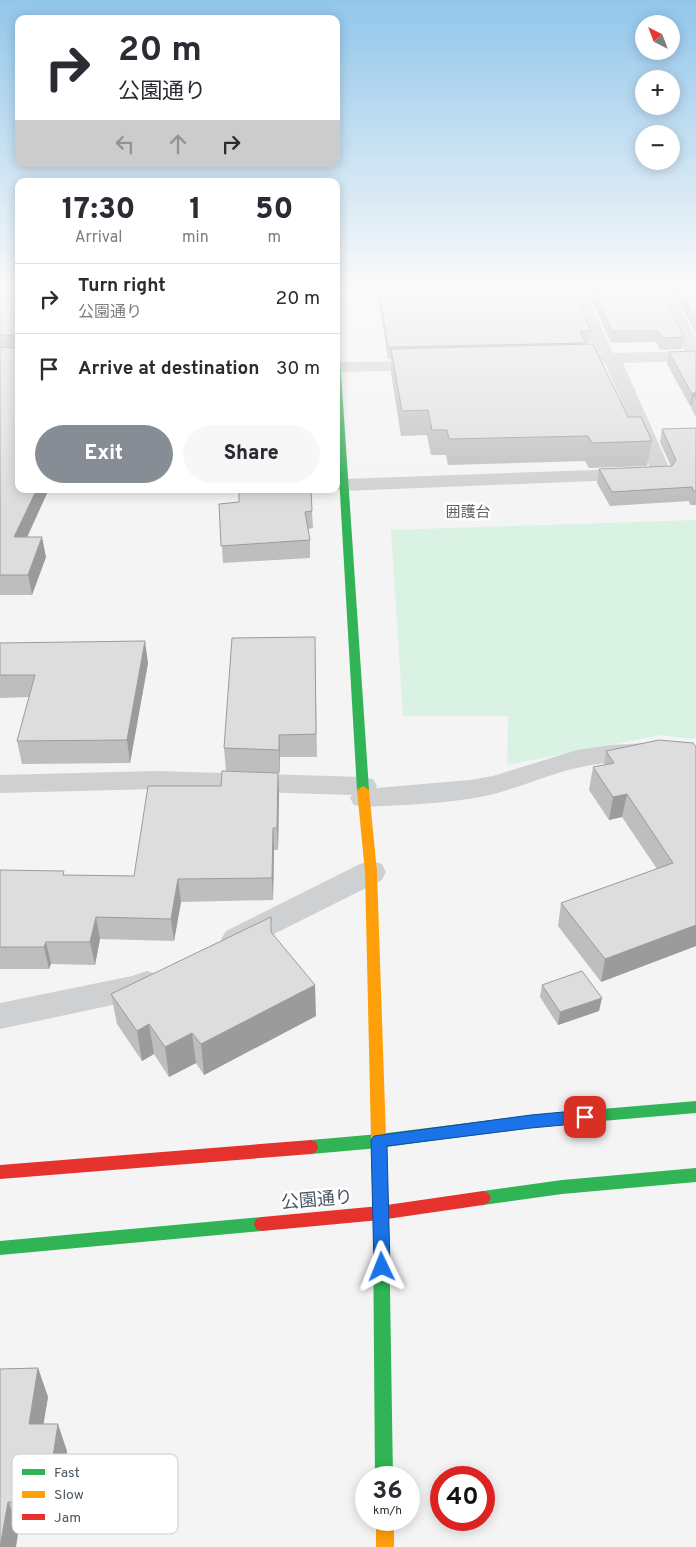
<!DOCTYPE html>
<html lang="en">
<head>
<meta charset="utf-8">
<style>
  body { margin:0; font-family:Overpass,"Noto Sans JP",sans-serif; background:#f7f7f7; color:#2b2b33; height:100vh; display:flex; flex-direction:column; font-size:19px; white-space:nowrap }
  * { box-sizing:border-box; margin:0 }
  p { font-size:16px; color:#7c7c81 }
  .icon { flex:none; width:28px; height:28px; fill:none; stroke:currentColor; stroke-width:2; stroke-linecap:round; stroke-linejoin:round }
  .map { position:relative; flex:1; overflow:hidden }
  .side { position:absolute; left:15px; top:178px; width:325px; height:315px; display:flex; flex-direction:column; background:#fff; border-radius:10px; box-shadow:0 2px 12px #0003 }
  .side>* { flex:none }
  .top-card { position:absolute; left:15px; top:15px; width:325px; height:152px; border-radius:10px; box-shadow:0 2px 12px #0003; background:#fff; color:#2b2b33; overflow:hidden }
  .needle { width:32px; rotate:318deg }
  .controls { position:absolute; left:635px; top:15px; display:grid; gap:10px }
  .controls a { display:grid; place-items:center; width:45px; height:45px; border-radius:50%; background:#fff; box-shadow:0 2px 12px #0003; font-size:25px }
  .speed { position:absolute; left:355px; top:1466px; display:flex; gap:10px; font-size:25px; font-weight:700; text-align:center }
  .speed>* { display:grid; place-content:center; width:65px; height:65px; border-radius:50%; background:#fff; box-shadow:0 2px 12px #0003; line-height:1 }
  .speed small { font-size:12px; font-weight:400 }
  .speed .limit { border:8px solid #d22; background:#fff; color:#111 }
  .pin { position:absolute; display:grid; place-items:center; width:42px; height:42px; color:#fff; margin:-21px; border-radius:10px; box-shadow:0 2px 8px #0006 }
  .me { position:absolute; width:55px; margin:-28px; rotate:358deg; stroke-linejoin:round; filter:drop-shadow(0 0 4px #0008) }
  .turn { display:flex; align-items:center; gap:18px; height:105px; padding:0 20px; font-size:22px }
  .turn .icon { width:65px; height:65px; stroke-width:2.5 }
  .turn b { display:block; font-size:35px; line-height:42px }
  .lanes { display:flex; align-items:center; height:48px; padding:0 20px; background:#0003; justify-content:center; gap:25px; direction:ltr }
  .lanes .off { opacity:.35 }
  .eta { display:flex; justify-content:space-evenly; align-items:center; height:85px; text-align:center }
  .eta b { font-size:30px; font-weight:800; line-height:35px }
  .primary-button { display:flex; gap:10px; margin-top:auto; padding:10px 20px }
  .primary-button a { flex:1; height:58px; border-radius:30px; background:#868d94; color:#fff; font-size:20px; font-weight:800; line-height:58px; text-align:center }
  .primary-button a+a { background:#f7f7f7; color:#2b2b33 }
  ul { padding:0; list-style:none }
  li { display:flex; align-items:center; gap:15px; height:70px; padding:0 20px; border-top:1px solid #e1e1e2 }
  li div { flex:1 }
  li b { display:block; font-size:19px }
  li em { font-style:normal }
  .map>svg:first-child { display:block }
  .green { fill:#d9f2e3 }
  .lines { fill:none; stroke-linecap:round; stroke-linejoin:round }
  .street { fill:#ced0d2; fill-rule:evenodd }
  .fast { fill:#30b455; fill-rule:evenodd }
  .slow { fill:#ff9f0a; fill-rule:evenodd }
  .jam { fill:#e5322d; fill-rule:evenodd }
  .wall { fill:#bebebf }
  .shaded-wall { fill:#9b9b9b }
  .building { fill:#ddddde; stroke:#9b9b9b }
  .route { fill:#1a73e8; stroke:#114b97 }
  .labels { text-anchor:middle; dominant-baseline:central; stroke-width:5; stroke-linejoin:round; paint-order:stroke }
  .far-quarter-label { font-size:15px; fill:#5f6368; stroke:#fff }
  .near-street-label { font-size:18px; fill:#4a5661; stroke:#fff }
  .key { fill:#fff; stroke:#c9ccd0; stroke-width:1 }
  .key-label { font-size:14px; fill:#4a5661 }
</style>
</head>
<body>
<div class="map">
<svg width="696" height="1547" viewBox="0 0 696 1547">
  <rect width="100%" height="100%" fill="#f4f4f4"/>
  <path class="green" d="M696 520V738L690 739 661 735 507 765 508 716H403L391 530Z"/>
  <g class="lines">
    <g class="street">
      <path d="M567 286H583L613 353 685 351 653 286H669L696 338V361L623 363 672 474 669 478 344 491 337 489 336 481 344 479 650 468 605 363 601 362 598 358Z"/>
      <path d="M428 361 434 362 437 366 434 370 336 372 337 362Z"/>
      <path d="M645 743 696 747V765C653 759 610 759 568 770 540 778 513 790 485 796 445 804 404 805 364 807L354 805 350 798 352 795 155 789 0 793V775L155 771 363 777 373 779 377 786 376 788 470 780 493 776 577 750 611 745Z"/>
      <path d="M371 861 382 864 386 872 382 880 248 947 237 951 226 947 221 939 226 931 360 864Z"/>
      <path d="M147 971 159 975 163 984 159 993 150 997 0 1029V1003L132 976Z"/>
    </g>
    <g class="fast">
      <path d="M336 356 340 358 369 790 363 794 357 790 336 424Z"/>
      <path d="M696 1101V1113L531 1127 379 1148 311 1154 306 1152 304 1147 306 1142 311 1140 379 1134 531 1115Z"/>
      <path d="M696 1168V1182L562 1194 483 1205 478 1203 475 1198 478 1193 483 1191 562 1180Z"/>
      <path d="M262 1217 268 1219 270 1224 268 1229 262 1231 0 1255V1241Z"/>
      <path d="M381 1220 387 1222 389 1227 393 1478H375L373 1227 375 1222Z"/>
    </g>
    <g class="slow">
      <path d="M363 786 369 790 377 872 389 1227 387 1232 381 1234 375 1232 373 1227 365 872 357 790Z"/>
      <rect x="376" y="1520" width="18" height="27"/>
    </g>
    <g class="jam">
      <path d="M311 1140 316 1142 318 1147 316 1152 311 1154 0 1179V1165Z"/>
      <path d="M483 1191 488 1193 491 1198 488 1203 483 1205 380 1220 262 1231 256 1229 254 1224 256 1219 262 1217 380 1206Z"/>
    </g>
  </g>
  <g class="wall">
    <path d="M0 286H19L49 489 27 537 46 557 32 595H0Z"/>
    <path d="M378 286H571L591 331 590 343H586L585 344 628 417 652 441 647 466 589 468 585 461 448 465 446 455H431L427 435 401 436 391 373V359H388L378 295Z"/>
    <path d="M585 286H658L684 337 682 349 660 350 656 342 611 343Z"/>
    <path d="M670 286H696V334Z"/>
    <path d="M696 351V417L691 408 692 405 690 406 667 364 669 352Z"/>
    <path d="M696 428V505H690L689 501 610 506 597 483 599 469 671 466 660 442 662 429Z"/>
    <path d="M239 502 312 511 313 528 308 529 310 540V558L223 563 219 504Z"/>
    <path d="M315 637 317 757H280V773L226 771 224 748Z"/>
    <path d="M0 643 148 663 130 763 22 764 17 741 29 697 0 698Z"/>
    <path d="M659 740 696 946 601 982 558 926 561 903 657 869 622 817 609 820 589 790 593 767 604 765 606 751Z"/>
    <path d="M278 773 279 795 278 850H274L273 900 181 902 174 941 100 939 95 965 51 964 49 969H0V870L65 875 134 876 221 786Z"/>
    <path d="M272 934 316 1016 204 1075 196 1063 169 1077 154 1054 142 1061 117 1024 111 994Z"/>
    <path d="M542 985 599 1011 558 1025 540 997Z"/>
    <path d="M38 1368 48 1397 43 1424 67 1451 56 1528H19L0 1547V1369Z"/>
  </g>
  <g class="shaded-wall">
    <path d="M696 392V400L694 395 692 405 690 406 692 394Z"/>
    <path d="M37 489H49L18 557 14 537Z"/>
    <path d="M42 537 46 557 32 595 28 575Z"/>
    <path d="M145 641 148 663 130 763 127 740Z"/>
    <path d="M279 735 280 757V773L279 750Z"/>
    <path d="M278 773 279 795 278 850 277 828Z"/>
    <path d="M627 794 622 817 609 820 613 797Z"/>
    <path d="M273 828 274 850 273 900 272 878Z"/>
    <path d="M178 879 181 902 174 941 171 919Z"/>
    <path d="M96 917 100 939 95 965 90 942Z"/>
    <path d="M696 925V946L601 982 605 959Z"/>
    <path d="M46 942 51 964 49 969 44 947Z"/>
    <path d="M315 985 316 1016 204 1075 201 1044Z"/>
    <path d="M602 998 599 1011 558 1025 560 1012Z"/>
    <path d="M149 1024 154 1054 142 1061 137 1031Z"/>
    <path d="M192 1033 196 1063 169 1077 165 1047Z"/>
    <path d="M38 1368 48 1397 39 1451 29 1424Z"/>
    <path d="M58 1424 67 1451 56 1528 46 1502Z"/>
    <path d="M8 1502 19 1528 16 1547H0Z"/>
  </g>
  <g class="building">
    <path d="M0 286H19V489H37L14 537H42L28 575H0V347L17 348V336L0 335Z"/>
    <path d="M378 286H571L591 331H580L586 343 388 347Z"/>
    <path d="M592 286H658L684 337 662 338 658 331H612Z"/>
    <path d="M678 286H696V319Z"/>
    <path d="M593 344 628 417H641L652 441 592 443 588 436 449 439 447 430H432L428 410 402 411 391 349Z"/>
    <path d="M696 351V392L692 394 669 352Z"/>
    <path d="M696 428V491H693L692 487 612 492 599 469 672 466 676 460 662 429Z"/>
    <path d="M239 489H311L312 511 305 512 310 540 221 546 219 504 239 502Z"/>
    <path d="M315 637 316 734 279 735V750L224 748 232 638Z"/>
    <path d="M145 641 127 740 17 741 35 675H0V643Z"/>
    <path d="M659 740 693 743 696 747V925L605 959 561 903 673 863 627 794 613 797 593 767 614 763 606 751Z"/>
    <path d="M222 771 278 773 277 828H273L272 878 178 879 171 919 96 917 90 942H46L44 947H0V870L64 871 63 875 134 876 148 786H221Z"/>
    <path d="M271 917V932L315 985 201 1044 192 1033 165 1047 149 1024 137 1031 111 994Z"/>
    <path d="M582 971 602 998 560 1012 542 985Z"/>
    <path d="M38 1368 29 1424H58L46 1502H8L0 1547V1369Z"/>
  </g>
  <linearGradient id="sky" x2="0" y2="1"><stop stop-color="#91c6eb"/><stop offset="0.57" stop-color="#fafafa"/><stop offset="1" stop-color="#fafafa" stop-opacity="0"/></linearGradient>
  <rect width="696" height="503" fill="url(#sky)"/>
  <path class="route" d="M585 1110 590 1112 592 1117 590 1121 585 1123 531 1128 387 1146 390 1267 388 1273 382 1275 376 1273 374 1267 371 1140 374 1136 531 1115Z"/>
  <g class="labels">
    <g class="far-quarter-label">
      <text x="468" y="513">囲護台</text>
    </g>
    <g class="near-street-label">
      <text transform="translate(317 1201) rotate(-5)">公園通り</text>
    </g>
  </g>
  <rect x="12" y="1454" width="166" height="80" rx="8" class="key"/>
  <rect x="22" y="1469" width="23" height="6" fill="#30b455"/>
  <rect x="22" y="1491" width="23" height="7" fill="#ff9f0a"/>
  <rect x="22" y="1514" width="23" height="6" fill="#e5322d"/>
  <g class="key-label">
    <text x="54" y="1477">Fast</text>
    <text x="54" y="1499">Slow</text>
    <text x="54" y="1522">Jam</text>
  </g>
</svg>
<div class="controls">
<a><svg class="needle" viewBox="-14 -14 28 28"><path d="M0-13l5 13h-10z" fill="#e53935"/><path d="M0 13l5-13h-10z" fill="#7c7c81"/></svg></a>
<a>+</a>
<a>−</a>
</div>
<div class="speed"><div>36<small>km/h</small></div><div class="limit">40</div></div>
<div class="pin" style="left:585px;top:1117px;background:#d93025"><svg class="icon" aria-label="arrive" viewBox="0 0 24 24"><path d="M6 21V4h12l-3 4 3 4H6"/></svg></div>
<svg class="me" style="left:382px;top:1267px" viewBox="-20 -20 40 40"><path d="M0-17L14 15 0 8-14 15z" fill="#1a73e8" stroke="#fff" stroke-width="4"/></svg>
<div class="top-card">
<div class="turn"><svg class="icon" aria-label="right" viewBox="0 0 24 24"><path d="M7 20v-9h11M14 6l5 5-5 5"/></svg><div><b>20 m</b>公園通り</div></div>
<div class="lanes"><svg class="icon off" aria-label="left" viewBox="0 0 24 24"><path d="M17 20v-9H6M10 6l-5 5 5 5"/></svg><svg class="icon off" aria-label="ahead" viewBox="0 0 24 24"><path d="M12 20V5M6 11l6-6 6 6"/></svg><svg class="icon" aria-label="right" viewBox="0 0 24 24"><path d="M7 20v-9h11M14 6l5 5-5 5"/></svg></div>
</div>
<section class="side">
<div class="eta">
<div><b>17:30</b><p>Arrival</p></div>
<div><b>1</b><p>min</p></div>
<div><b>50</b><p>m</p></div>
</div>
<ul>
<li><svg class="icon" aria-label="right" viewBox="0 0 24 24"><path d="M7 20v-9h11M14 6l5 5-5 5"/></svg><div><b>Turn right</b><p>公園通り</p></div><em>20 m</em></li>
<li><svg class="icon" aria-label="arrive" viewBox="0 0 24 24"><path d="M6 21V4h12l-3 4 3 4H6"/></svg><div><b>Arrive at destination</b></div><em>30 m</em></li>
</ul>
<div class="primary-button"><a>Exit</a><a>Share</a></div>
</section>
</div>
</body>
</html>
